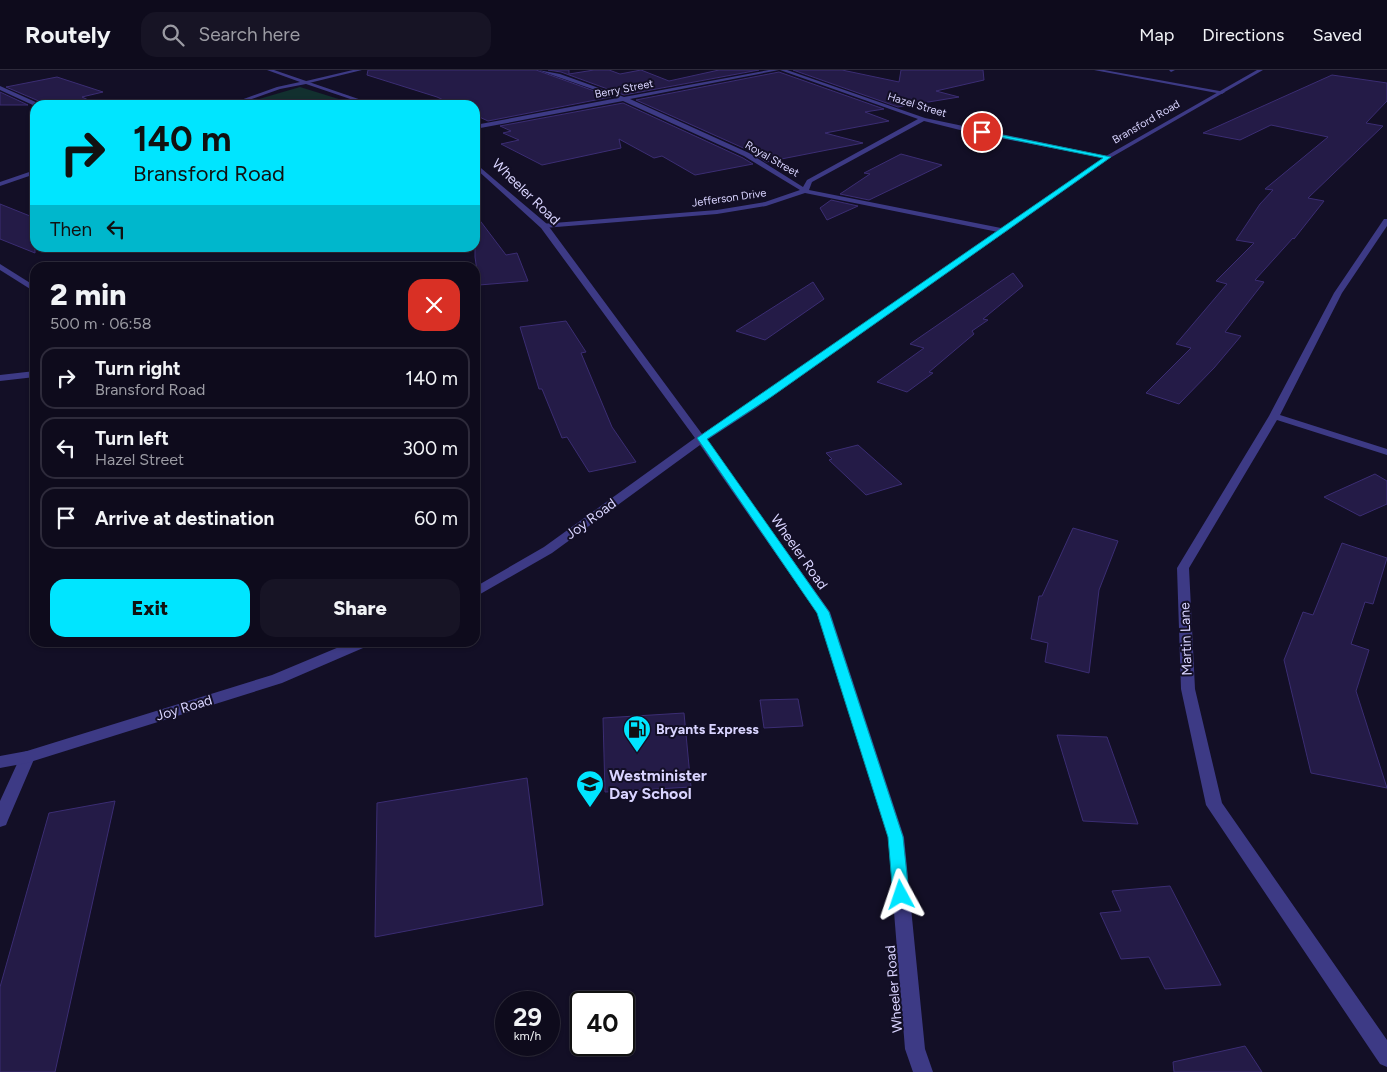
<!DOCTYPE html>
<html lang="en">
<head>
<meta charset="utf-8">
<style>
  body { margin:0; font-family:Figtree,sans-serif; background:#171425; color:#f1f3f6; height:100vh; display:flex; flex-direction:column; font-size:19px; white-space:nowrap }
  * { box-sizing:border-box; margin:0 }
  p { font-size:16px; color:#9b9ba3 }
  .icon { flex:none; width:28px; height:28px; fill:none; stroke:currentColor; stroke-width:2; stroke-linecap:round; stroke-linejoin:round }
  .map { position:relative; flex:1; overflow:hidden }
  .panel { position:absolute; left:30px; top:192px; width:450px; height:385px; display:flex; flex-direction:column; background:#0e0b1c; border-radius:15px; box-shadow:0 1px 4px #0004,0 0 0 1px #2e2b3b }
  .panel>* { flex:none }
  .banner { position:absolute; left:30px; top:30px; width:450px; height:152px; border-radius:15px; box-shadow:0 1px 4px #0004,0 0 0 1px #2e2b3b; background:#00e5ff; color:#111; overflow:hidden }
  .speed { position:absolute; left:495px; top:921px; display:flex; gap:10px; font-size:25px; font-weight:700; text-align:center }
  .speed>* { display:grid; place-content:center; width:65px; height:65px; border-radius:50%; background:#0e0b1c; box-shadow:0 1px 4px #0004,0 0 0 1px #2e2b3b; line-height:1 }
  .speed small { font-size:12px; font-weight:400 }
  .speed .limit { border:2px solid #111; border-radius:8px; background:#fff; color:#111 }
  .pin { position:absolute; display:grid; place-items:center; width:42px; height:42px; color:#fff; margin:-21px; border:2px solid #fff; border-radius:50%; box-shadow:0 1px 5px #0007 }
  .me { position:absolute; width:55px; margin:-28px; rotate:355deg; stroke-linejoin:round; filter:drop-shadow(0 0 4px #0008) }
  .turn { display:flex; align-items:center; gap:18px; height:105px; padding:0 20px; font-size:22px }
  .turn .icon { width:65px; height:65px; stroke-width:2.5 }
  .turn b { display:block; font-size:35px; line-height:42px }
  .then { display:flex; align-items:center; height:48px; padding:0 20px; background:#0003; gap:10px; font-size:19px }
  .round { display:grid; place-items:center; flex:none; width:52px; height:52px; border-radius:15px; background:#171425 }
  .head { display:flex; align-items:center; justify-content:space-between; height:85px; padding:0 20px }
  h1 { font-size:30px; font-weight:800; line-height:38px }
  .cta { display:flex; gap:10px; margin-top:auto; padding:10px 20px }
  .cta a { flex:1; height:58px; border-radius:15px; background:#00e5ff; color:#111; font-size:20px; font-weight:800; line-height:58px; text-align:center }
  .cta a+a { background:#171425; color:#f1f3f6 }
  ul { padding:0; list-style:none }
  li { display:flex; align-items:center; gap:15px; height:62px; margin:0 10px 8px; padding:0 10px; border:2px solid #2e2b3b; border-radius:15px }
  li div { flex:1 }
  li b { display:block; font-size:19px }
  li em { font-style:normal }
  header { display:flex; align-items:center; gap:30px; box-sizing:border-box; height:70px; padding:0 25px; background:#0e0b1c; border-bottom:1px solid #2e2b3b }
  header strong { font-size:24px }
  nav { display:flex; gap:28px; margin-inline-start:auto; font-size:18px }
  .search { width:350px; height:45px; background:#171425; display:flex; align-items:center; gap:12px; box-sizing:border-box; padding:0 18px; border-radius:15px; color:#9b9ba3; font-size:19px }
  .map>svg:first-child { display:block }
  .green { fill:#12302f }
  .building { fill:#241b47; stroke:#3b2d73 }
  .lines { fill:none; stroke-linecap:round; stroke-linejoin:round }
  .minor { fill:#3d3a85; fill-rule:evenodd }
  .tertiary { fill:#3d3a85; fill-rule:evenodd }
  .route { fill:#00e5ff; stroke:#0095a6 }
  .labels { text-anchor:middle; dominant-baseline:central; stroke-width:4; stroke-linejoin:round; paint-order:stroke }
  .far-street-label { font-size:11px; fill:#d9d4ff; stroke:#130f26 }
  .street-label { font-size:14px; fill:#d9d4ff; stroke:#130f26 }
  .poi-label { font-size:14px; font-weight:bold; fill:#d9d4ff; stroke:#130f26; text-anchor:start }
  .near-poi-label { font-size:16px; font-weight:bold; fill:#d9d4ff; stroke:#130f26; text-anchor:start }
</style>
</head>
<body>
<header>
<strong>Routely</strong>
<div class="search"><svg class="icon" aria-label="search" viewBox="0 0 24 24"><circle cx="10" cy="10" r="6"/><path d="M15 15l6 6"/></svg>Search here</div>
<nav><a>Map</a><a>Directions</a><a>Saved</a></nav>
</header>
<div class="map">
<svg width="1387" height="1002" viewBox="0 0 1387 1002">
  <rect width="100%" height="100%" fill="#130f26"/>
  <path class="green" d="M300 17 358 35H239Z"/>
  <g class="building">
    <path d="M368 0H536L611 27 488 51 475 45V35H454L437 27 367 5Z"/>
    <path d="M548 0H569V4L594 0H609L620 4 641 0 669 11 719 0H759L624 25 561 2Z"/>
    <path d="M793 0H842L899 12 901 0H983L984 10 936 21 959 27 898 37Z"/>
    <path d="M779 2 884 39 865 42 889 51 825 63 863 73 766 92 750 81 636 30Z"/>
    <path d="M1332 5 1387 13V31L1366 53 1383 56 1308 128 1324 131 1294 169 1293 168 1255 210 1264 212 1225 262 1241 266 1214 298 1179 334 1146 323 1191 278 1176 274 1227 214 1216 211 1254 173 1236 170 1260 134 1273 120 1265 119 1328 67 1271 55 1240 70 1203 63Z"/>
    <path d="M57 7 103 22 82 27 99 35H43L41 32 6 17Z"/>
    <path d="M0 22 28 35H0Z"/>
    <path d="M623 33 743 88 753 94 695 105 662 86 654 88 619 69 621 78 542 95 501 74 519 70 503 63 511 61 500 56Z"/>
    <path d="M901 84 942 95 869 130 840 124 870 104 864 103Z"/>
    <path d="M831 130 858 136 827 150 820 138Z"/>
    <path d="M0 134 35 148V183L0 169Z"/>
    <path d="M475 144 506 185 517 183 528 211 479 215 475 187Z"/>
    <path d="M1013 203 1023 216 983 249 988 250 972 261 974 264 929 302 933 303 907 322 877 312 924 278 910 274Z"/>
    <path d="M813 212 824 229 765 270 736 261Z"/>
    <path d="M566 251 586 282 581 283 612 357 636 392 589 402 567 367 562 368 542 319H539L520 257Z"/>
    <path d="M858 375 902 414 866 425 829 390 832 389 826 383Z"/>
    <path d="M1375 404 1387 411V434L1360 446 1324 427Z"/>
    <path d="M1073 458 1118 471 1099 520 1089 603 1045 592 1048 573 1031 569 1039 526H1042Z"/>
    <path d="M1342 473 1387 488 1373 534 1365 532 1351 574 1369 580 1356 621 1387 718 1311 703 1284 590 1303 542 1313 545Z"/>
    <path d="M798 629 803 656 764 658 760 630Z"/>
    <path d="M684 643 691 717 605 722 603 648Z"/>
    <path d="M1057 665 1107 667 1138 754 1083 751Z"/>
    <path d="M527 708 543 835 375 867 377 733Z"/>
    <path d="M115 731 55 1002H0V917L49 743Z"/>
    <path d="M1170 816 1221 915 1165 919 1149 887 1121 889 1100 843 1121 841 1112 821Z"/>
    <path d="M1245 976 1262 1002H1174L1173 992Z"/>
  </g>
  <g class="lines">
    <g class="minor">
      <path d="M353 0H362L305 14 302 12Z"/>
      <path d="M538 0 560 4 624 27 769 0H779L630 29 749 83 803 117 807 110 918 49 780 0H787L925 48 1111 87 1108 89 964 61 924 51 812 112 809 120 1006 159 1007 161 1003 163 805 123 766 136 717 144 544 158 540 156 541 154 717 140 765 132 800 120 744 86 623 31 475 59V55L618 28Z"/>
      <path d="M1094 0H1104L1225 22 1222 24Z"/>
      <path d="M1169 0H1175L1171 2Z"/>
      <path d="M0 16 40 34 41 35 35 36 0 20Z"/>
      <path d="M1384 149H1387V156L1342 223 1280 345 1387 379V385L1277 350 1189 498 1195 619 1222 733 1387 970V997L1380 994 1206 735 1181 619 1177 498 1269 346 1334 223Z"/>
      <path d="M0 194 35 216V222L0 200Z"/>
      <path d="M35 301V307L0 311V305Z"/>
      <path d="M27 681 32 683 35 687 8 750 6 755 0 757V731L22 683Z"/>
    </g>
    <g class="tertiary">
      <path d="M267 0H274L376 35H368L306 14 280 19 235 35H227L277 17 300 12Z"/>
      <path d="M1257 0H1263L1110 88 756 338 707 370 830 542 904 767 925 979 933 1002H913L905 979 888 767 817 543 700 375 552 483 475 527V517L544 477 695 368 541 158 475 98V93L547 154 702 364 748 334 1106 86Z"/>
      <path d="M35 100V104L0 116V112Z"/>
      <path d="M351 572H371L370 575 282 613 27 693 0 698V686L27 681 272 605Z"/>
    </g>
  </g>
  <path class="route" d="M982 61 1111 87 771 327 707 369 829 542 903 767 909 825 906 830 901 832 895 830 893 825 888 767 817 543 697 368 1103 88 980 63Z"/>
  <defs>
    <g id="fuel-pin" transform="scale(1.4375)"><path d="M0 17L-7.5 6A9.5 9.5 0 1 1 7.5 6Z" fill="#00e5ff" stroke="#130f26"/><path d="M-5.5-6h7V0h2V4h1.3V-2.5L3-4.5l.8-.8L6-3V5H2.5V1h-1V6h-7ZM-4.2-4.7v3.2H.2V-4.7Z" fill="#111"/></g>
    <g id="school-pin" transform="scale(1.4375)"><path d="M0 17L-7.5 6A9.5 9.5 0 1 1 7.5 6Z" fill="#00e5ff" stroke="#130f26"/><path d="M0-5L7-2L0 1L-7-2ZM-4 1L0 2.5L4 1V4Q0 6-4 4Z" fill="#111"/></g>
  </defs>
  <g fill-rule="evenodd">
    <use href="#fuel-pin" x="637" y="659"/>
    <use href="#school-pin" x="590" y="714"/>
  </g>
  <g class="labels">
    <g class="far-street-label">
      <text transform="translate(624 19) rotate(-11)">Berry Street</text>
      <text transform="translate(917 35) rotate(17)">Hazel Street</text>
      <text transform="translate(1146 52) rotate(-30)">Bransford Road</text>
      <text transform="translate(772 89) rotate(30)">Royal Street</text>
      <text transform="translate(729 128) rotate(-8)">Jefferson Drive</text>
    </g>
    <g class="street-label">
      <text transform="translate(526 122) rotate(44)">Wheeler Road</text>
      <text transform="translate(591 449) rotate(-36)">Joy Road</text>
      <text transform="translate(799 482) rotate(55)">Wheeler Road</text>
      <text transform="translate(1186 569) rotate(-92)">Martin Lane</text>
      <text transform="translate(184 638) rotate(-17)">Joy Road</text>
      <text transform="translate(894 919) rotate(-95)">Wheeler Road</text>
    </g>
    <g class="poi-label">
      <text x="656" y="659">Bryants Express</text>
    </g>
    <g class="near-poi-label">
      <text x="609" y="705">Westminister<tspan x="609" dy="18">Day School</tspan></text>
    </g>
  </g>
</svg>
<div class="speed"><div>29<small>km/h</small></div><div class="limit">40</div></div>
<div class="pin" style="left:982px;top:62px;background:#d93025"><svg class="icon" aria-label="arrive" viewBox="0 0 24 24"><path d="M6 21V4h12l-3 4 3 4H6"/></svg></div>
<svg class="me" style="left:901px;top:825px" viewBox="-20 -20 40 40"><path d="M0-17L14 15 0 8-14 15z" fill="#00e5ff" stroke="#fff" stroke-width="4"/></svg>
<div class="banner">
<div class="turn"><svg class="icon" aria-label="right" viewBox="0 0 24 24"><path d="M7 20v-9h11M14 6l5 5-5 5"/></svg><div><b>140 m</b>Bransford Road</div></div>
<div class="then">Then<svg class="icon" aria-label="left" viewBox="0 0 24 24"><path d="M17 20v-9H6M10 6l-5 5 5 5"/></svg></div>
</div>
<section class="panel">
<div class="head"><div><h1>2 min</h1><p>500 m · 06:58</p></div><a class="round" style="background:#d93025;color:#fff"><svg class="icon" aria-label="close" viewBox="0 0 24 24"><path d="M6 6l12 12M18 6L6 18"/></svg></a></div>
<ul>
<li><svg class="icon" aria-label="right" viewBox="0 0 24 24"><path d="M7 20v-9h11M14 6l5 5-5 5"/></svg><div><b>Turn right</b><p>Bransford Road</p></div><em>140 m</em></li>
<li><svg class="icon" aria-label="left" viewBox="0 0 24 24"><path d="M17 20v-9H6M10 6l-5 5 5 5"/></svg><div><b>Turn left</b><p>Hazel Street</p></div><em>300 m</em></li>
<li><svg class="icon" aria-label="arrive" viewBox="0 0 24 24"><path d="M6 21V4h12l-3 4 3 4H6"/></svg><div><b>Arrive at destination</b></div><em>60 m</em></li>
</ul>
<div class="cta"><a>Exit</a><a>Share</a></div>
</section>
</div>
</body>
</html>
